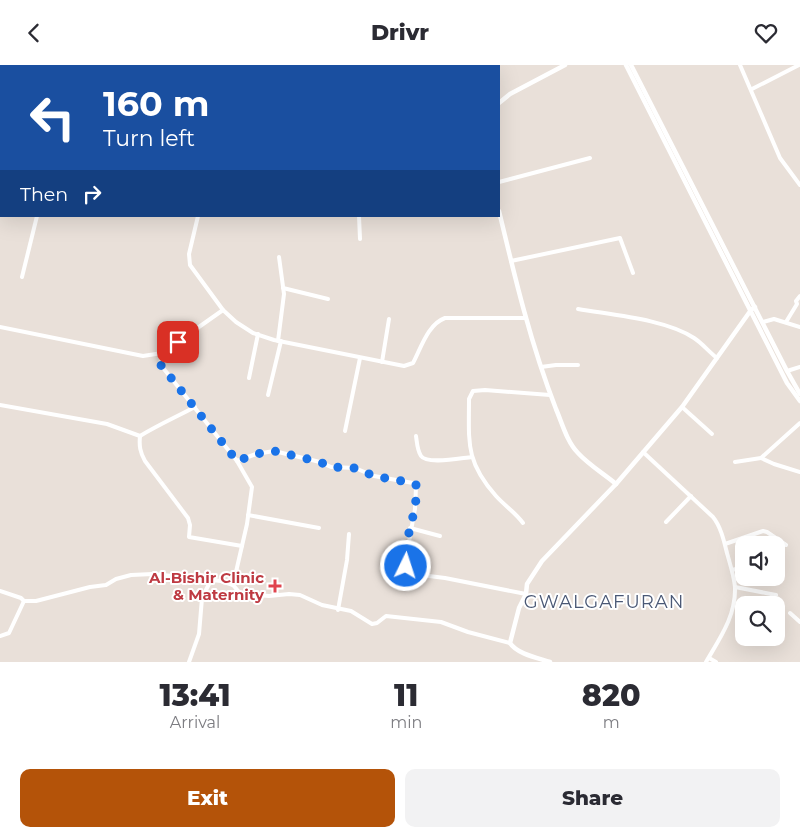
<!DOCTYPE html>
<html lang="en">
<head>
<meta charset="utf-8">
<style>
  body { margin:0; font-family:Montserrat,sans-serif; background:#f2f2f3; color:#2b2b33; height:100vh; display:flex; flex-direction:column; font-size:19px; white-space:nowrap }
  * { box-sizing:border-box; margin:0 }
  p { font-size:16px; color:#7c7c81 }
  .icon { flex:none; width:28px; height:28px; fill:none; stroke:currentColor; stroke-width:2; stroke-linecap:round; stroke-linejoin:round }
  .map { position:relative; height:597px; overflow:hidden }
  .panel { display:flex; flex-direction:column; background:#fff; flex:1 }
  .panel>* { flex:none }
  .banner { position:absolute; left:0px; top:0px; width:500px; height:152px; box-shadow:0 5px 20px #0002; background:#1a4fa0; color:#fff; overflow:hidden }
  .fabs { position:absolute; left:735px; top:471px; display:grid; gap:10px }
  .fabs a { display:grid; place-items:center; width:50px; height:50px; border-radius:10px; background:#fff; box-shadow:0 5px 20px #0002; font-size:25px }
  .pin { position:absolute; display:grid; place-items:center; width:42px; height:42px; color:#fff; margin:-21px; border-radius:10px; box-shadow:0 2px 8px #0006 }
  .me { position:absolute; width:55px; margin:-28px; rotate:4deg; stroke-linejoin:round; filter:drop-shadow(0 0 4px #0008) }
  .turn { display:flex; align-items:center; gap:18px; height:105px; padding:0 20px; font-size:22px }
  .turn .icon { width:65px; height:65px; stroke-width:2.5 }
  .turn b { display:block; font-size:35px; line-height:42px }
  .then { display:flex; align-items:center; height:48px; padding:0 20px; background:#0003; gap:10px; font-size:19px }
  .eta { display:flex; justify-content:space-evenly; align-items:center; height:85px; text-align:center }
  .eta b { font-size:30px; font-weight:800; line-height:35px }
  .cta { display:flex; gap:10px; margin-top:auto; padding:10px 20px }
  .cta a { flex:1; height:58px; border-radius:10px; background:#b45309; color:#fff; font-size:20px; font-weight:800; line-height:58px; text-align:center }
  .cta a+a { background:#f2f2f3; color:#2b2b33 }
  header { display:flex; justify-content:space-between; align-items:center; height:65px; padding:0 20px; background:#fff; font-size:22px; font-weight:800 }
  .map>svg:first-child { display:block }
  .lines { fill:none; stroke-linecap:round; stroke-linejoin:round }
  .minor { stroke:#fff; stroke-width:4 }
  .tertiary { stroke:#fff; stroke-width:4.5 }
  .route { stroke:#1a73e8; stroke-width:9; stroke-dasharray:0 16.2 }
  .health-dot { fill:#e0444e; stroke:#fff; stroke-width:2 }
  .labels { text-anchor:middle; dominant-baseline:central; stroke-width:4; stroke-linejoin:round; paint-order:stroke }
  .health-label { font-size:15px; font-weight:bold; fill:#be3a42; stroke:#fff; text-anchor:end }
  .quarter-label { font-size:18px; letter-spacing:1px; fill:#4a5875; stroke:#fff }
</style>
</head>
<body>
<header><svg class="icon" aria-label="back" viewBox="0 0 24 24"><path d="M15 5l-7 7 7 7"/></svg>Drivr<svg class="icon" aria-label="heart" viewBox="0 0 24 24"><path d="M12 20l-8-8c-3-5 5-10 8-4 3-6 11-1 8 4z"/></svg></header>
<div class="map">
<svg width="800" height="597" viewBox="0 0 800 597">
  <rect width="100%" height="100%" fill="#e9e0d9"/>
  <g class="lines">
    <g class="minor">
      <path d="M95 0 101 1"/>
      <path d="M740 0 780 93 800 120"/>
      <path d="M66 1V0"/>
      <path d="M229 1 230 0"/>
      <path d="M752 24 799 0"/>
      <path d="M0 29H1"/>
      <path d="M499 117 590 93"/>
      <path d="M198 151 189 189 190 200 223 245 236 257 253 268 274 275 404 301 413 298C421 283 428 259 445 253H525"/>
      <path d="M359 151 360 174"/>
      <path d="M511 196 620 173 633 208"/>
      <path d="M22 212 37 151"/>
      <path d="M283 223 328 234"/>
      <path d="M578 244C612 250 665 254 694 273 702 278 709 287 717 293"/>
      <path d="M763 257 774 254 800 262"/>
      <path d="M786 257 797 239 796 236 800 231"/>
      <path d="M0 262 143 291 162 288 223 245"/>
      <path d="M278 276 284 229 279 192"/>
      <path d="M162 288 160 299 237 396 252 422 247 459 233 520"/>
      <path d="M382 297 389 254"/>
      <path d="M541 302 556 300H578"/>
      <path d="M787 306 800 302"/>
      <path d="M249 313 258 269"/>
      <path d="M268 330 281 276"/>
      <path d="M0 340 107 359 140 371"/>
      <path d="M682 342 712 369"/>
      <path d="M345 366 360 293"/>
      <path d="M140 371C139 381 140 387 145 396L188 453 190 460 189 472 242 481"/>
      <path d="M140 371C158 360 176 352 195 342"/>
      <path d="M416 371C417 377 417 385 421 391 427 400 461 393 472 392"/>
      <path d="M643 387 713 452C721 462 724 476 727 488 730 499 734 511 735 522 736 551 720 573 706 597"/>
      <path d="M761 393 774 399 800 407"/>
      <path d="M237 396 256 389 274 386 320 397 331 402 355 403 374 411 413 418 416 422 415 444 406 493V501L411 505 421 510 445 513 526 529"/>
      <path d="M735 397 761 393 800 358"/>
      <path d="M248 450 319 463"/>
      <path d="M666 457 691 431"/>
      <path d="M523 458C515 447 505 441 496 431 465 396 469 377 469 334L473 326 485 325 550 330"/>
      <path d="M410 463 440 471"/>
      <path d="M725 479 763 466 767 467 786 480"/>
      <path d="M732 505 744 502"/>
      <path d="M735 522 776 530"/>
      <path d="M0 526 21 533 24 536"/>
      <path d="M338 545 347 495 349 469"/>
      <path d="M790 548 800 557"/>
      <path d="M0 571 9 568 24 536H36L90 522 106 520 116 514 131 510 153 509 221 516 233 520 239 527 244 529 269 531 289 529 300 530 322 540 351 546 372 559 377 558 386 551 441 557 468 567 510 578"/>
      <path d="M709 593 716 597"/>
      <path d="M189 597 199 569 202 533 211 515"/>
    </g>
    <g class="tertiary">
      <path d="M467 0V1"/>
      <path d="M626 0 787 318 800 336"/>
      <path d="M631 0 787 306 800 329"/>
      <path d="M499 38 510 29 565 0"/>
      <path d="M499 146C515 213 531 280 556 344 562 358 567 377 578 388 589 400 604 409 616 419"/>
      <path d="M550 597C538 593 517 589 510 578L519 543 526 529 527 519 542 496 616 419 682 342 751 245 755 242"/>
    </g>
  </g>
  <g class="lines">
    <path class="route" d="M178 277 162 288 160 299 237 396 256 389 274 386 320 397 331 402 355 403 374 411 413 418 416 420C419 447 402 475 406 501"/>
  </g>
  <path class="health-dot" d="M272.5 513.5h5v5h5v5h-5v5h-5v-5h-5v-5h5z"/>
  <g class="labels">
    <g class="health-label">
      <text x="264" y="512">Al-Bishir Clinic<tspan x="264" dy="17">&amp; Maternity</tspan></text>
    </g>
    <g class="quarter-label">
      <text x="604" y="537">GWALGAFURAN</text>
    </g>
  </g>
</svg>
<div class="fabs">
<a><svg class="icon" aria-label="sound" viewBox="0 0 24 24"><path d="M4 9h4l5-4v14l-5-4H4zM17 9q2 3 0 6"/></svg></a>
<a><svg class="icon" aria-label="search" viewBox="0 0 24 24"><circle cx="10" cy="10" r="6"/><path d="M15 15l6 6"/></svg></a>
</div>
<div class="pin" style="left:178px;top:277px;background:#d93025"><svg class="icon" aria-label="arrive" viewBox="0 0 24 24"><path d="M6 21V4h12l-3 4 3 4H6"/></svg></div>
<svg class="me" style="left:406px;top:501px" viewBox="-20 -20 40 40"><circle r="17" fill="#1a73e8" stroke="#fff" stroke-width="3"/><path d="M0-11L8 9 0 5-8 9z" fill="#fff"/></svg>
<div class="banner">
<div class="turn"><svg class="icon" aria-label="left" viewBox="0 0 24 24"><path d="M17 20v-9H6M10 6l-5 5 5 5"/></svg><div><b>160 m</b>Turn left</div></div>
<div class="then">Then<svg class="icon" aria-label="right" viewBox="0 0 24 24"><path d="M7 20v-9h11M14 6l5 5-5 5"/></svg></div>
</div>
</div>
<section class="panel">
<div class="eta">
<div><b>13:41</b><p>Arrival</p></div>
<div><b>11</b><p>min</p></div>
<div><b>820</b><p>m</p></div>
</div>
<div class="cta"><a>Exit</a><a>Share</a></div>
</section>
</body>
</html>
